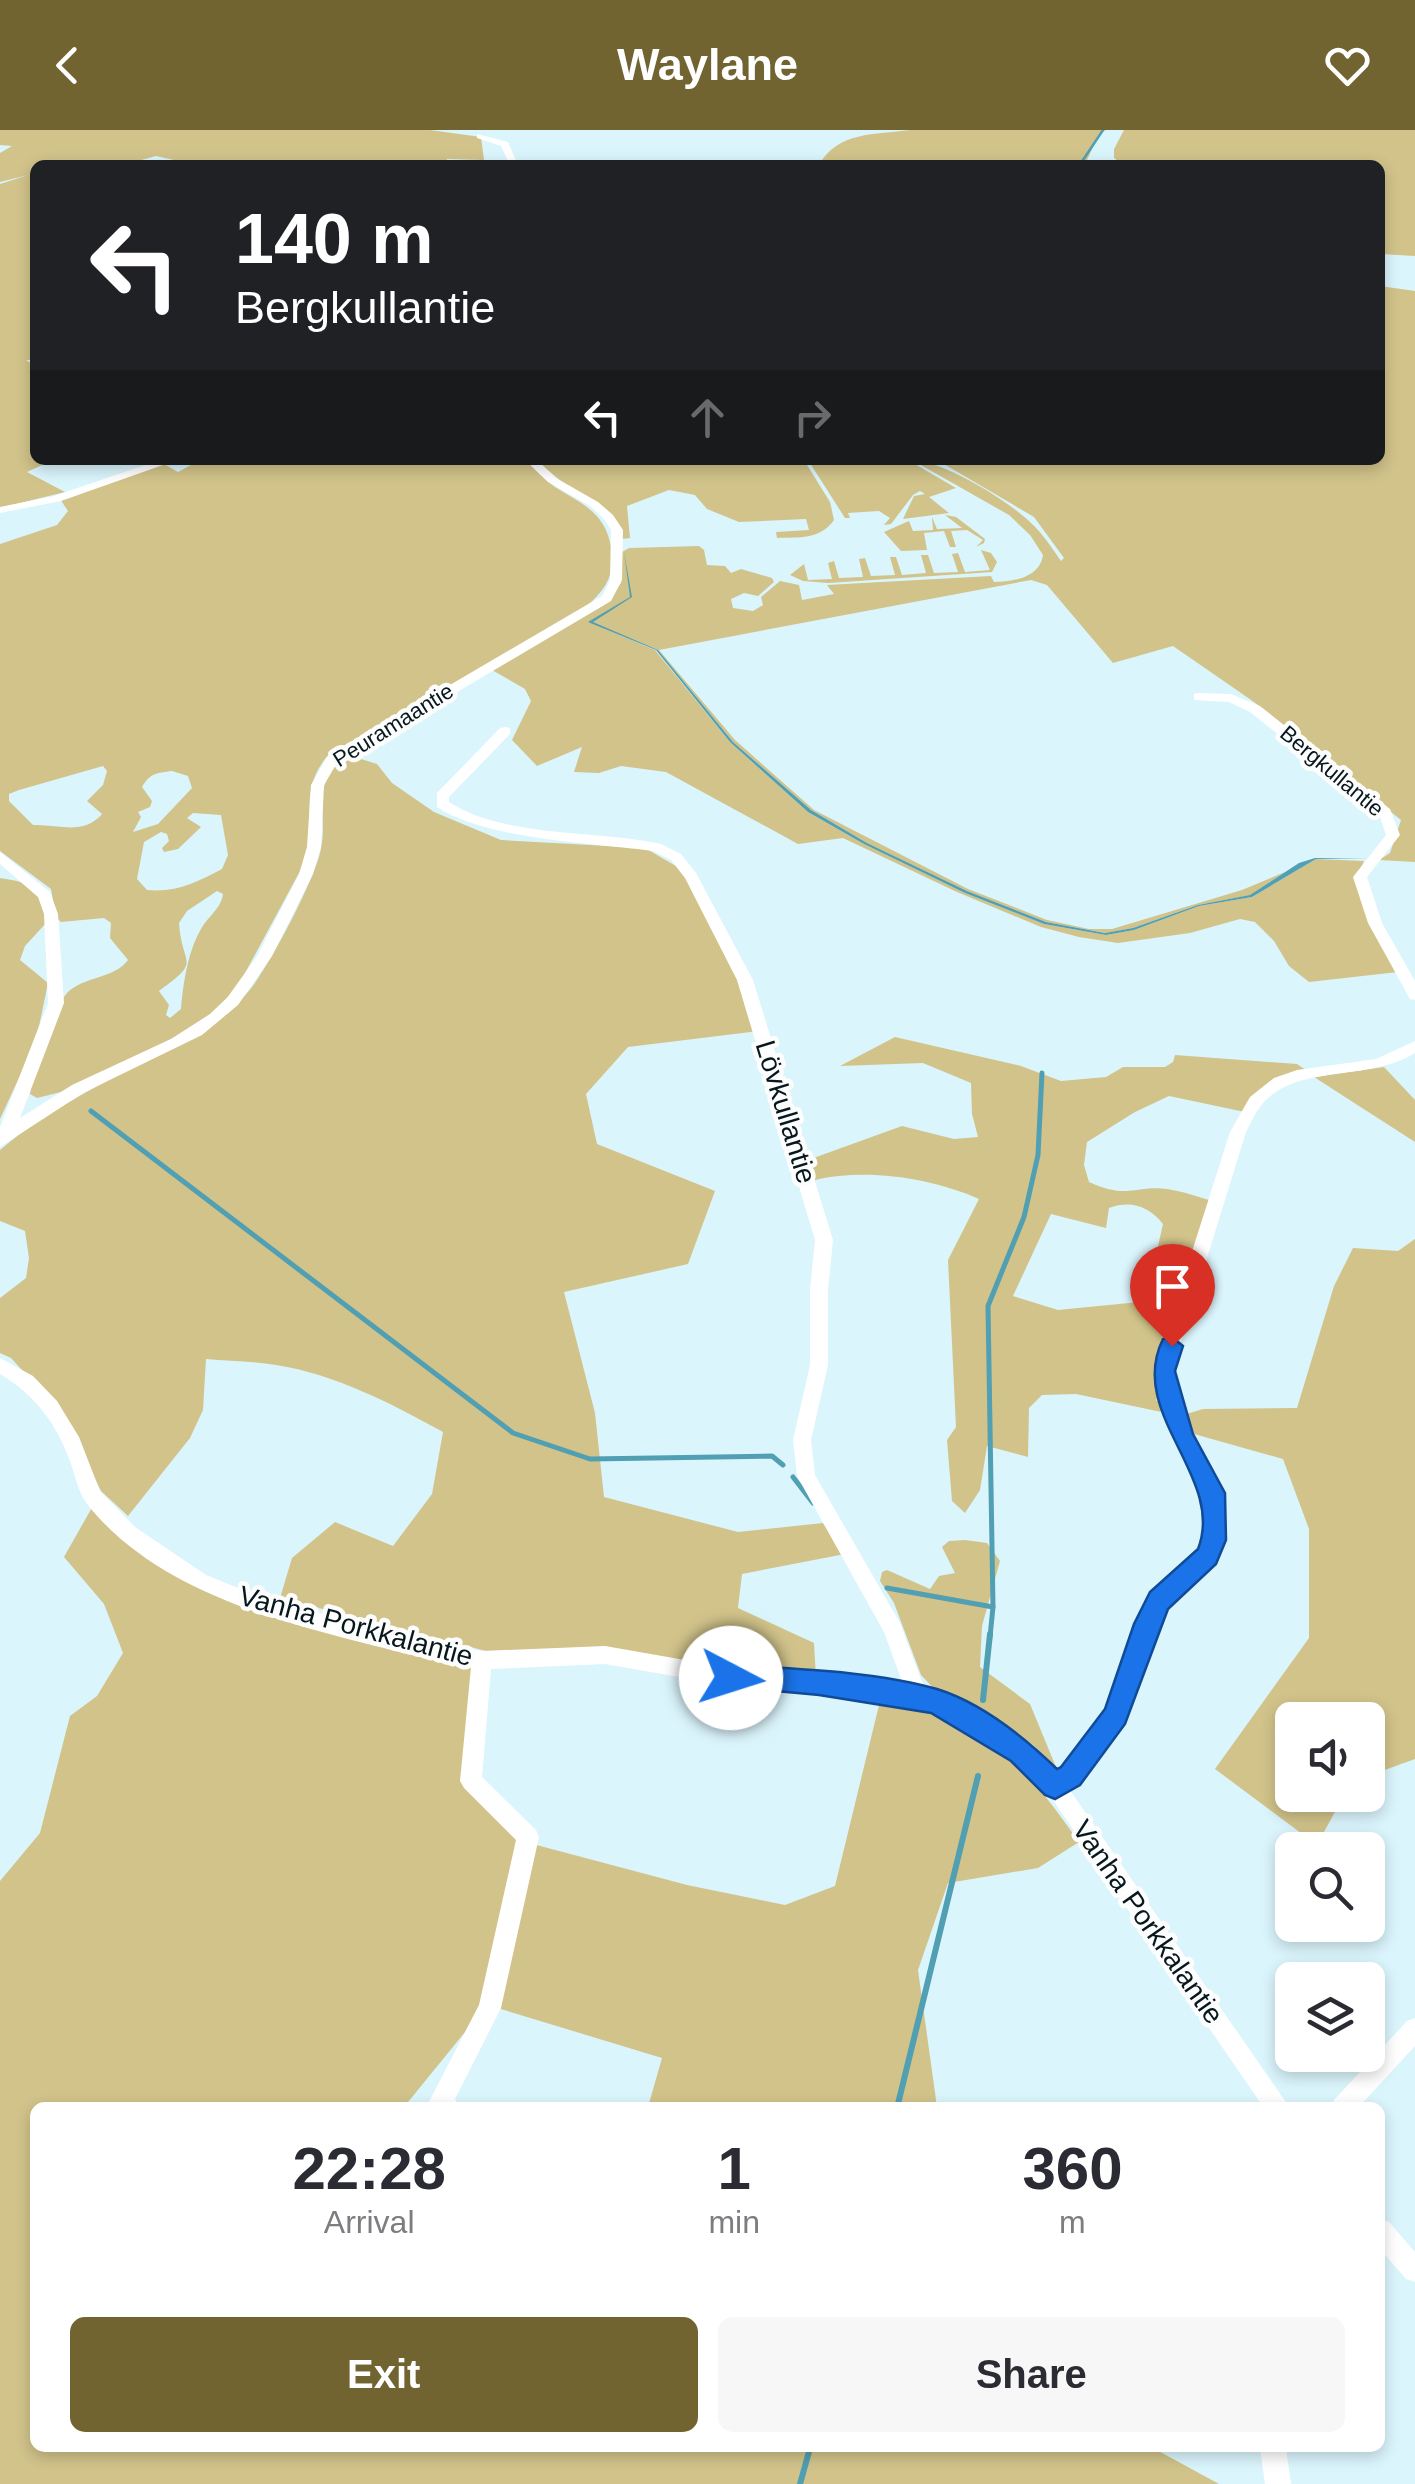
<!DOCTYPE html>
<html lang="en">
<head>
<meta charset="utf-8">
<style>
  body { margin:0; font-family:Helvetica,sans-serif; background:#f7f7f7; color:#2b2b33; height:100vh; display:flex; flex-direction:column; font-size:38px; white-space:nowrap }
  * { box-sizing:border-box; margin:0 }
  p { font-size:32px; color:#7c7c81 }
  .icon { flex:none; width:55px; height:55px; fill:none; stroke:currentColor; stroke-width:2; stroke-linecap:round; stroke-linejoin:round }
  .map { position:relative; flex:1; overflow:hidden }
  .panel { position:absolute; left:30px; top:1972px; width:1355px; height:350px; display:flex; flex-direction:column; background:#fff; border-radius:15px; box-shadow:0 5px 15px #0003 }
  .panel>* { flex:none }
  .guide { position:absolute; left:30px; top:30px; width:1355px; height:305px; border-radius:15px; box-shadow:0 5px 15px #0003; background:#202124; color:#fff; overflow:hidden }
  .buttons { position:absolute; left:1275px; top:1572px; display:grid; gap:20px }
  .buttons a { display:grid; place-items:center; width:110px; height:110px; border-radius:15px; background:#fff; box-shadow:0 5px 15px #0003; font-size:50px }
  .pin { position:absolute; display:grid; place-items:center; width:85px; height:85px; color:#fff; margin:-102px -42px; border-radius:50% 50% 50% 0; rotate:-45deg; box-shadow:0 0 10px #0007 }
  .pin .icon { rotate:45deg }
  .me { position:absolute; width:110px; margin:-55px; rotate:95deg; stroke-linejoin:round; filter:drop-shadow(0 0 8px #0008) }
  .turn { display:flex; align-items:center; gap:35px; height:210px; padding:0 40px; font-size:45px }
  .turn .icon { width:130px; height:130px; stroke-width:2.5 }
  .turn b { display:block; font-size:70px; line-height:85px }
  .lanes { display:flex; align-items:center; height:95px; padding:0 40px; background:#0003; justify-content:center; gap:50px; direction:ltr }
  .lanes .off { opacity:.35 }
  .eta { display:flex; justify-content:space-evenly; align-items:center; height:170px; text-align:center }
  .eta b { font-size:60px; font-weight:700; line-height:70px }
  .cta { display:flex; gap:20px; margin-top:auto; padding:20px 40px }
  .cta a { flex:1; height:115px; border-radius:15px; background:#716431; color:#fff; font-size:40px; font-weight:700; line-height:115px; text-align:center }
  .cta a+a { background:#f7f7f7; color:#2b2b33 }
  header { display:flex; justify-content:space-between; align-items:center; height:130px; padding:0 40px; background:#716431; color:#fff; font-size:45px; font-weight:700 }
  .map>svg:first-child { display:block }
  .green { fill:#d1c38a; fill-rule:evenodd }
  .water { fill:#519fb3 }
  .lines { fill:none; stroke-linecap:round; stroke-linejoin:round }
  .stream-far2 { stroke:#519fb3; stroke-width:2.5 }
  .stream-far1 { stroke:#519fb3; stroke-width:5 }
  .stream { stroke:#519fb3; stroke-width:6 }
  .street { fill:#fff; fill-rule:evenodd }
  .route { fill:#1a73e8; stroke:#114b97; stroke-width:2.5 }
  .labels { text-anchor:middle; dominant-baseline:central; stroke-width:9; stroke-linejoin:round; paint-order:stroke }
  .far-street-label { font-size:22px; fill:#07181d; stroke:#fdfdfd }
  .street-label { font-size:28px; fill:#07181d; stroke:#fdfdfd }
</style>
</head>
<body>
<header><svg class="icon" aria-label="back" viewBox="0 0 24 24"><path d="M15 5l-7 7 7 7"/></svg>Waylane<svg class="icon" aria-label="heart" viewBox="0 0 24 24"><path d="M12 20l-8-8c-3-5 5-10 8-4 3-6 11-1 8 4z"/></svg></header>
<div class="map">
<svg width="1415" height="2354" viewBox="0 0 1415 2354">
  <rect width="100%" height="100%" fill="#dbf5fd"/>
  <g class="green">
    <path d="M0 0H430L481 7 484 30 447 29 445 35H196L156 26 123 35H35V230H26L35 236V330H53L27 342 65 362 0 378V54L28 45 0 52V23L12 16 0 15Z"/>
    <path d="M910 0H1106L1099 4 1087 30 1091 35H819C838 1 875 5 910 0Z"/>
    <path d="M1124 0H1415V126L1380 124V35H1124L1114 28V19Z"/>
    <path d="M1380 156 1415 161V732L1379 730 1390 723 1401 690 1254 572 1173 516 1113 533 1047 455 1031 450 659 520 735 610 814 680 968 759 1047 790 1089 799H1112L1242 760 1285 742 1251 765 1198 775 1133 798 1106 803 1046 792 967 761 867 713 811 680 733 612 658 520 589 492 655 520 730 612 808 682 864 714 965 763 1044 794 1106 805 1134 800 1199 776 1252 767 1316 729 1364 731C1347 768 1381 809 1398 842L1309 852 1289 836 1274 811 1255 792 1240 789 1190 803 1118 813 1079 807 1041 797 957 762 843 708 798 714 666 642 621 636 599 643 574 642 582 617 537 636 512 610 531 571 525 559 492 540 604 475 621 453 622 422 629 418 699 416 704 420 707 435 725 436 731 443 741 439 772 448 774 452 758 466 744 463 731 469 733 478 753 481 763 475 761 467 780 451 799 455 802 470 834 464 827 455 991 446 994 452C1014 452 1040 447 1043 425L1030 405 1009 385 912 330C942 330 1009 371 1031 393 1043 404 1052 418 1061 431L1064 428 1034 387 937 330H1380Z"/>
    <path d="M200 330H526C535 339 544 349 555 357 582 374 605 382 611 417 616 449 603 462 580 482L329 624C297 661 317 688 306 730L237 858 198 896 61 962 37 968 30 964 32 952C40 930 52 880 67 863 84 846 114 849 128 830L110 808 111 793 104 788 61 792 56 787 51 759 0 721V414L57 395 68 381 60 369 164 334 178 342ZM103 636 107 641 103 655 87 671 102 684C83 706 59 694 33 695L9 671V664L19 660ZM172 641 188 646 192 658 158 694 133 702 141 687 138 682 150 677 152 671 142 657C150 643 157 643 172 641ZM193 683 221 685 228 725 222 739C197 752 177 763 147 760L137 749 144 712 161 702 167 704 169 711 162 718 164 722 178 719 201 697 187 688ZM217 761 223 764C221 779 208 786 201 799 188 821 183 854 181 879L170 888 166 885 169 875 159 861C203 829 182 838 179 793L187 781Z"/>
    <path d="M543 330H804L830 372 834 390C820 410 799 407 777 408L776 402 809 400 806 389 739 392 707 379 695 365 669 360 627 376 630 408 622 409 619 399 538 332Z"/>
    <path d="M808 330H908L956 358 929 367 949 383 903 389 914 366 925 364 920 361 913 365 891 394 884 395 890 388 879 381 848 383 850 388H845Z"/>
    <path d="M945 385 956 387 985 409 984 413 976 417 983 410 967 400 951 401 956 417H950L944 401 924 403 927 420 901 421 884 402 909 391 913 401 933 400 932 387 937 399 962 398Z"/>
    <path d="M981 420 991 423 997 432 992 442 828 453 803 451 790 445 804 434 808 450 832 449 828 433 834 431 839 448 863 447 859 429 865 428 871 446 895 445 890 427H896L902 445 926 443 921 425H928L934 443 958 442 952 424 958 423 965 442 990 440Z"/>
    <path d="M345 624 377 634 392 653 434 682 501 710 645 718 681 739 742 849 759 901 628 917 586 964 597 1014 715 1061 688 1134 564 1162 595 1283 604 1367 738 1402 823 1393 845 1424 742 1444 738 1478 814 1513 816 1548 490 1522 280 1468 292 1428 335 1392 393 1416 432 1364 443 1302C392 1274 335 1244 276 1235 253 1231 229 1231 206 1229L203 1280 190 1308 128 1386 101 1361 63 1285 11 1228 0 1223V1168L26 1148 29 1128 25 1101 0 1091V1020C47 980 103 954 156 924 192 904 231 887 255 853 277 820 305 767 318 730 333 684 305 664 345 624Z"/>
    <path d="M0 748C35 753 38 759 47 792L25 816 20 830 48 853 36 911 0 989Z"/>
    <path d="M895 907 1021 936 1061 951 1106 947 1123 937H1165L1173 932 1175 925 1297 934 1306 940 1245 982 1169 966 1135 982 1087 1012 1084 1035 1089 1052C1129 1070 1133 1055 1167 1059 1182 1061 1198 1067 1213 1071L1190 1143 1154 1134 1163 1094C1149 1076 1130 1070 1109 1078L1106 1098 1051 1084 1013 1166 1058 1180 1180 1168 1160 1221 1162 1262 1156 1270 1171 1284 1076 1264 1042 1265 1029 1278 1028 1327 987 1316 980 1360 965 1383 952 1371 947 1310 956 1297 948 1130 979 1069C931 1048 867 1038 815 1050L808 1030 902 996 954 1009 978 1007 972 984 971 953 923 933 840 936Z"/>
    <path d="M1384 937 1415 970V1012L1314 947Z"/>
    <path d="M1415 1109V1629L1368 1646V1590H1292V1665H1344L1317 1715 1215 1639 1309 1508V1399L1283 1329 1187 1302 1180 1286 1203 1279 1297 1278 1334 1156 1353 1118 1398 1121Z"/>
    <path d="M94 1374 170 1441 476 1535 465 1653 522 1710 487 1875 404 1977 35 1978V2318H1153L1219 2354H0V1751L40 1703 70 1586 97 1566 123 1523 104 1474 64 1427Z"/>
    <path d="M965 1410 987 1413 1000 1431 982 1496 980 1537 1030 1574 1056 1637 1032 1614 937 1562 921 1545 894 1473 880 1451 882 1442 887 1440 930 1459 939 1446 955 1443 942 1417 949 1411Z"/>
    <path d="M880 1571C898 1573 919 1574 935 1580 1001 1603 1040 1657 1079 1712L1038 1738 948 1753 918 1840 937 1977H648L662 1928 494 1877 529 1713 687 1755 785 1775 835 1756Z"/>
  </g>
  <path class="water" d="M624 422 632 467 593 492 658 520 733 612 811 680 867 713 967 761 1046 792 1105 803 1133 798 1198 775 1250 765 1299 733 1315 728 1367 729H1316L1252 767 1199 776 1134 800 1106 805 1044 794 965 763 864 714 808 682 730 612 656 520 588 492 630 467Z"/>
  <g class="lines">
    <path class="stream-far2" d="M1087 35 1083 30 1103 0"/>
    <g class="stream-far1">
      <path d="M91 981 513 1303 590 1329 772 1326 783 1335"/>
      <path d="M793 1347 813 1373"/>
      <path d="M887 1458 993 1477 990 1507"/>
      <path d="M993 1477 988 1176 1024 1087 1038 1025 1042 943"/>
    </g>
    <g class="stream">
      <path d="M983 1570 990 1504"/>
      <path d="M897 1978 978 1646"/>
      <path d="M800 2354 810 2318"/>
    </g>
    <g class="street">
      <path d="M477 4 508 12 518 35H510L501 16 477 8Z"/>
      <path d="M160 330H177L61 371 0 383V377L54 366Z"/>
      <path d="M525 330H537L556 348 598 372 613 385 623 400 622 450 611 471 337 633 324 655 321 717 313 744 272 826 238 875 202 905 83 963 0 1017V997L48 873 44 784 38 767 0 734V722L50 762 58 784 64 873 20 988 72 955 171 909 210 884 227 868 257 826 299 744 307 717 311 655 327 627 602 466 610 450 611 400 604 389 590 376 548 352Z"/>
      <path d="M1199 563 1231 564 1260 576 1390 679 1400 705 1367 747 1382 793 1415 851V870L1410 869 1368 793 1353 747 1386 705 1379 684 1250 582 1229 572 1194 570V564Z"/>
      <path d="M505 597 510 598V604L449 667V672C504 708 597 700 661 714L681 724 696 743 753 850 833 1110 828 1160V1235L811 1310 815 1345 900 1493 925 1560C973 1567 1023 1610 1056 1643L1063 1639 1107 1580 1137 1494 1152 1464 1200 1421 1204 1410 1203 1363 1173 1305 1154 1241 1230 1002 1250 967 1274 948 1297 940 1376 929 1415 911V923C1370 951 1302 935 1267 969 1257 978 1252 991 1246 1002L1172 1241 1191 1304 1221 1363 1224 1410 1215 1432 1166 1476 1157 1495 1123 1592 1077 1653 1069 1659 1290 1978H1264L1048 1663 1014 1629 974 1601 932 1580 819 1562 759 1561 605 1534 491 1539 482 1647 536 1700 539 1707 501 1878 455 1969 460 1978H432L429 1972 433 1964 479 1875 516 1710 464 1658 460 1651 471 1537 444 1533C325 1502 168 1476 87 1374 78 1362 75 1345 70 1331 56 1293 35 1265 0 1244V1228L33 1246 57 1271 79 1307 100 1361 135 1397 206 1445 265 1469 444 1515 482 1521 605 1516 759 1543 819 1544 904 1557 884 1502 797 1346 793 1310 810 1235V1160L815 1110 737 850 685 748 671 730 653 721C591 713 488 710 437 677V663L500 598Z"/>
      <path d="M1415 1888V1916L1358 1978H1330L1334 1970 1407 1891Z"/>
      <path d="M1380 2089 1389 2092 1415 2122V2152L1406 2149 1380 2119Z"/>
      <path d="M1260 2318H1286L1291 2354H1265Z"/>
    </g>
  </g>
  <path class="route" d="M1172 1207 1183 1216 1175 1241 1193 1304 1225 1363 1226 1410 1216 1434 1168 1479 1125 1594 1080 1655 1055 1669 1045 1665 1011 1631 931 1583 819 1565 722 1556 718 1548 722 1539 731 1535C797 1539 874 1541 937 1559 982 1573 1024 1607 1057 1639L1061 1637 1105 1579 1134 1494 1150 1462 1198 1419C1226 1347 1126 1284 1163 1209Z"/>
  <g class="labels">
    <g class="far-street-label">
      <text transform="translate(393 595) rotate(-32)">Peuramaantie</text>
      <text transform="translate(1332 641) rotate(40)">Bergkullantie</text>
    </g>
    <g class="street-label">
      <text transform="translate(786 982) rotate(73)">Lövkullantie</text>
      <text transform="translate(356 1496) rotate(15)">Vanha Porkkalantie</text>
      <text transform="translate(1148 1792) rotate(55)">Vanha Porkkalantie</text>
    </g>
  </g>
</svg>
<div class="buttons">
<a><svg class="icon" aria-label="sound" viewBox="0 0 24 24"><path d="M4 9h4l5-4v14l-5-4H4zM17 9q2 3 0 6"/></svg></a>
<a><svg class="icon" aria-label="search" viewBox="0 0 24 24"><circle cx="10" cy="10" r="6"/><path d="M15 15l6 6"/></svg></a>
<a><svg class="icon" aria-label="layers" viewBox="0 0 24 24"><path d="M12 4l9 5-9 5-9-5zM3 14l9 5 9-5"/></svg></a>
</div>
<div class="pin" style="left:1172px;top:1216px;background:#d93025"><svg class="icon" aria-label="arrive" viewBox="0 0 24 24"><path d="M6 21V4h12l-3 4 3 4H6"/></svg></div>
<svg class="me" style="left:731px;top:1548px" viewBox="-20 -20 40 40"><circle r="19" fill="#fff"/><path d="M0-13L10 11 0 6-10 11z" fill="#1a73e8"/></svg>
<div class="guide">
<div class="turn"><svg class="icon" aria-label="left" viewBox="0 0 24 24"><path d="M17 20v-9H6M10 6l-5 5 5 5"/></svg><div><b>140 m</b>Bergkullantie</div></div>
<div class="lanes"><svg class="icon" aria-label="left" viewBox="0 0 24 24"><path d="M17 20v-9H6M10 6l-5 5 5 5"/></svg><svg class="icon off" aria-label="ahead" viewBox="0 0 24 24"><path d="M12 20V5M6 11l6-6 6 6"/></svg><svg class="icon off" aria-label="right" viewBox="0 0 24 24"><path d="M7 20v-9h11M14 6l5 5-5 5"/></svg></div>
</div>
<section class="panel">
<div class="eta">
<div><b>22:28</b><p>Arrival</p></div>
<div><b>1</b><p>min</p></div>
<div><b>360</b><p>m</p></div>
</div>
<div class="cta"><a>Exit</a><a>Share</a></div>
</section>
</div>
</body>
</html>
